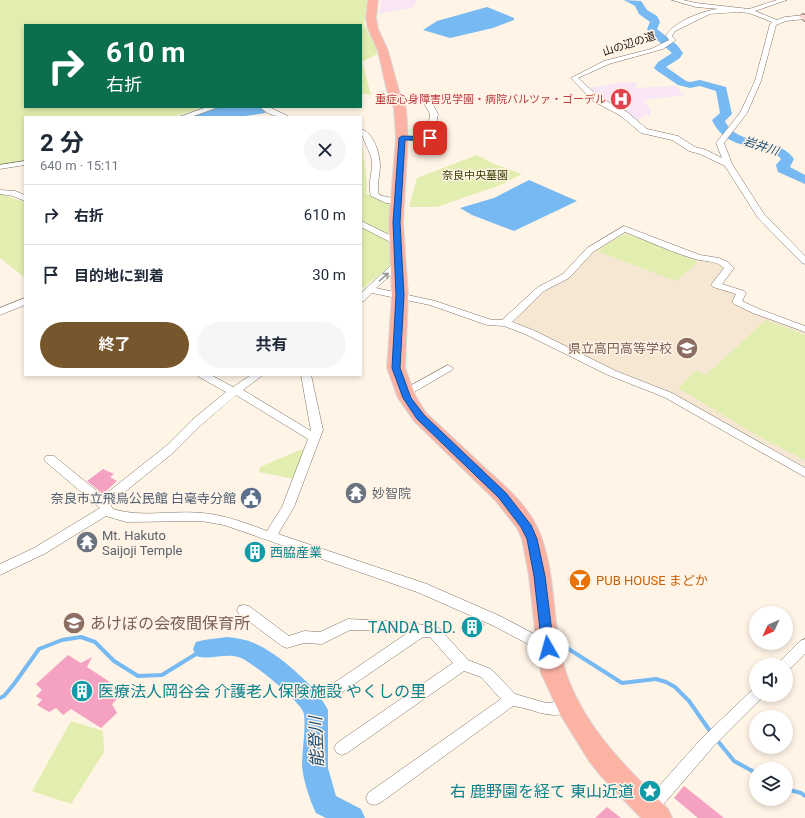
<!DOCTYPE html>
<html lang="ja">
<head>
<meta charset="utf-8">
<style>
  body { margin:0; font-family:Roboto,"Noto Sans JP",sans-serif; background:#f6f6f7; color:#1f2937; height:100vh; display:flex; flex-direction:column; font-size:15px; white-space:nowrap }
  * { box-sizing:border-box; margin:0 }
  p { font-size:13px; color:#747a83 }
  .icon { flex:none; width:22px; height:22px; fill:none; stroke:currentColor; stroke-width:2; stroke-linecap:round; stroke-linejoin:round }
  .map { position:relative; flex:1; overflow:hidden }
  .panel { position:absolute; left:24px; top:116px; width:338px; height:260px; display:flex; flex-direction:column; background:#fff; border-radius:0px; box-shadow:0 2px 6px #0003 }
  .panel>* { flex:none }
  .hud { position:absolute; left:24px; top:24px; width:338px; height:84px; border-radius:0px; box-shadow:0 2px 6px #0003; background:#0b6e4f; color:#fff; overflow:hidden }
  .needle { width:26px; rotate:226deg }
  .controls { position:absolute; left:749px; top:606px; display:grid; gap:8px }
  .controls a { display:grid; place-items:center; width:44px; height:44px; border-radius:50%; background:#fff; box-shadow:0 2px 6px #0003; font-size:20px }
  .pin { position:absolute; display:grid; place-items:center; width:34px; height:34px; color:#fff; margin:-17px; border-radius:8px; box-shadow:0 2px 6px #0006 }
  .me { position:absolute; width:44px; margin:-22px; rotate:353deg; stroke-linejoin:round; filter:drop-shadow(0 0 3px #0008) }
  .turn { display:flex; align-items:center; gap:14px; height:84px; padding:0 16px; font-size:18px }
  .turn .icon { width:52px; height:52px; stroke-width:2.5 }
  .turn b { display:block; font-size:28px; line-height:34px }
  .round { display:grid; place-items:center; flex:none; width:42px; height:42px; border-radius:21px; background:#f6f6f7 }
  .headline { display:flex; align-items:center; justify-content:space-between; height:68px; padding:0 16px }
  h1 { font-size:24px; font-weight:700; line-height:30px }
  .cta { display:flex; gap:8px; margin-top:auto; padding:8px 16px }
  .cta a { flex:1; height:46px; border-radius:24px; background:#76562c; color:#fff; font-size:16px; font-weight:700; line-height:46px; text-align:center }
  .cta a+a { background:#f6f6f7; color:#1f2937 }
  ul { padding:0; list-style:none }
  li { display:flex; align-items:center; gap:12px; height:60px; padding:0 16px; border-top:1px solid #e0e1e3 }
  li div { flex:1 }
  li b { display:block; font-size:15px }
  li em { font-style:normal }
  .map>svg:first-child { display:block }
  .built { fill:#f6e7d2 }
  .medical { fill:#f8e5f5 }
  .green { fill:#e2eeaf }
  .water { fill:#77b9f2 }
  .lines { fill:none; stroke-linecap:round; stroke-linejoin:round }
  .stream { stroke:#77b9f2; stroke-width:4 }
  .river { fill:#77b9f2; fill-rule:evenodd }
  .building { fill:#f4a1c2 }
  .street-casing { stroke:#7d7367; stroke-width:1 }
  .secondary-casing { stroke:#7d7367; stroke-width:2 }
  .primary-casing { stroke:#dbdbda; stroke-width:2 }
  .street { fill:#fff; fill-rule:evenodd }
  .secondary { fill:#fed9d2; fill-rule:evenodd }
  .primary { fill:#fcb3a4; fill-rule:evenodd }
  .oneway { stroke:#9a9896 }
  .route { fill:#1a73e8; stroke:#114b97 }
  .labels { text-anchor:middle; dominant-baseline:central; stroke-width:3; stroke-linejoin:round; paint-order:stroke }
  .far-street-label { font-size:11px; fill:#1f1b16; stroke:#fff4e6 }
  .far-health-label { font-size:11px; fill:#be3a42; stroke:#fff4e6; text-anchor:end }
  .far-park-label { font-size:11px; fill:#383f00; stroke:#fff4e6 }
  .far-water-label { font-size:12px; font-style:italic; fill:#1c4b71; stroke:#fff4e6 }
  .education-label { font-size:13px; fill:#785e54; stroke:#fff4e6; text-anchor:end }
  .worship-label { font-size:13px; fill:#5b616d; stroke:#fff4e6; text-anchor:start }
  .service-label { font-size:13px; fill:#4e5e75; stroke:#fff4e6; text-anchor:end }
  .culture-label { font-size:13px; fill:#0d838f; stroke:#fff4e6; text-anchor:start }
  .food-label { font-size:13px; fill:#c56008; stroke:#fff4e6; text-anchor:start }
  .near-education-label { font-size:16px; fill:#785e54; stroke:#fff4e6; text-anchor:start }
  .near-culture-label { font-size:16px; fill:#0d838f; stroke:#fff4e6; text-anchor:end }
  .near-water-label { font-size:17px; font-style:italic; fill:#1c4b71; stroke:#fff4e6 }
</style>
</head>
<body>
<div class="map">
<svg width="805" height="818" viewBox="0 0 805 818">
  <rect width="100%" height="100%" fill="#fff4e6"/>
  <path class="built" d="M626 231 698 260 721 265 724 270 713 286 737 295 735 302 805 331V467L670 392 604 365 511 320 593 251 620 232Z"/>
  <g class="medical">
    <path d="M380 0H416L417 1 411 8 378 14 382 4Z"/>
    <path d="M637 82 635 88 675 86 685 95 643 100 650 109V116L645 115 636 122 598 100 589 88 620 83Z"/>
  </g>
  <g class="green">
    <path d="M0 0H368L364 25 379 53 362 62 371 95 361 93V25H25V107H209L170 117H25V164H0Z"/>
    <path d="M361 136 367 185 366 193 371 196 394 205 393 264 362 289Z"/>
    <path d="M477 155 494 164 522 174 503 184 437 207H409L417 178Z"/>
    <path d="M0 194 25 202V278L0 258Z"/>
    <path d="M622 235H630L698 262 676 281 597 251Z"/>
    <path d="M766 320 805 335V460L758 436 678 388 696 371 706 375Z"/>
    <path d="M300 450 306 451 294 479 259 472 260 467Z"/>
    <path d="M71 721 103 731 104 752 71 804 32 791Z"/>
  </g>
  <g class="water">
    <path d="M487 7 514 18V20L493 28 450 38 423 30 437 21Z"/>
    <path d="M220 107H261L266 113 238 117H194L193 116Z"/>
    <path d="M529 180 577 201 514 231 472 215 460 208 494 198Z"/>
  </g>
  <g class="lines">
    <g class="stream">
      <path d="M567 648 622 683 656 679 666 682 675 687 689 701 712 734"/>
      <path d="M0 698 4 696 14 684 39 649 62 640 81 637 95 642 114 661 138 676 162 675 204 649"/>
      <path d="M717 740 734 761 756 773"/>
      <path d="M786 789 801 793 805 796"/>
    </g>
    <g class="river">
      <path d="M624 0 641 1 647 10 657 16 660 22 657 29 677 45 683 53 680 58 666 67 686 81 690 82 700 80 726 87 732 114 725 121C738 148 778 135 794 159L790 167 805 175V184L778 172 776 165 781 159C777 154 771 152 765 150 742 144 723 144 712 120L720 113 716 91 700 86 690 88 678 85 656 70 654 68 658 62 672 53 649 33 647 29 650 22 639 14 635 6Z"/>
      <path d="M227 637C236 638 245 639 254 643 278 653 317 687 328 710V768L336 796 361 809 365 818H326L316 813C310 801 303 779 302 766 302 750 306 730 304 714 302 702 253 663 241 658 226 652 211 661 196 656L193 649 196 642 204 640Z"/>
    </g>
  </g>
  <g class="building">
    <path d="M103 469 114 474 110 477 117 481 103 494 87 481Z"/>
    <path d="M256 544 265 550 256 560 245 554Z"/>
    <path d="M577 571 592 580 582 589 567 579Z"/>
    <path d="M466 618 468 620 471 618 485 624 473 636 460 629Z"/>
    <path d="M68 655 81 663 92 657 87 667 125 692 112 704 117 713 101 728 71 709 63 715 56 708 49 712 37 705 42 700 36 696 42 690 36 684Z"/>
    <path d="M684 786 724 818H698L674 798Z"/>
    <path d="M607 807 621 818H595Z"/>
  </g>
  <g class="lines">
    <g class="street-casing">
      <g id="street">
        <path d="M672 0H683L696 3 749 9 777 0H787L755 11 777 20 785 17 805 15V19L786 21 776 25 761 81 747 113 724 143 732 164 764 214 805 256V264L802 263 758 218 725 166 700 154 689 151 672 140 641 133 621 116 593 101 571 78 604 61 651 49 669 40 666 36C673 22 704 10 719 9L696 7ZM738 12 749 13 772 22 770 24 755 81 740 113 716 143 722 158 706 150 695 147 678 136 647 129 627 112 599 97 578 78 609 64 663 49 676 40 672 36 675 31 710 14Z"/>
        <path d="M426 103H432L438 114 433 141 399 140 398 138 402 136 427 137 430 114 425 105Z"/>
        <path d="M207 107H219L191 117H179Z"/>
        <path d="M260 107H269L290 117C278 117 269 116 260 107Z"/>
        <path d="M361 129C374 133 380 154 380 166 380 176 376 185 379 195L400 200 401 202 400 204 386 203 371 196C367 184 373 173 372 161 370 150 361 138 361 129Z"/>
        <path d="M25 161V165L0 169V165Z"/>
        <path d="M0 190 15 191 25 195V201L13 196 0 194Z"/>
        <path d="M361 221 400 240 401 242 397 245 394 244 361 227Z"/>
        <path d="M624 226 700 255 719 258 728 262 734 268 722 284 744 291 746 293 742 301 759 309 805 326V332L753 313 734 304 732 302 736 294 713 287 711 285 724 268C716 260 705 262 695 259 671 252 648 241 625 232L593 252 569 278 544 291 512 322 533 330 616 371 672 393 805 468V477L664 397 608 375 525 334 504 326 487 325 430 305 372 293 364 301 361 302V293L395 262H401L403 264 401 266 376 288 435 301 492 320H502L538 287 563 274 587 248Z"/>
        <path d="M25 298V305L0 315V308Z"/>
        <path d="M448 365 453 368 452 370 409 395 405 396 400 393 401 391Z"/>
        <path d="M198 375H211L233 387 251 375H263L243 390 311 431 301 375H311L323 430 294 507 278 534 427 584 502 617 553 644 555 648 553 652 548 654 543 652 492 625 417 592 224 525 201 521 126 522 106 516 44 554 0 575V564L34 548 100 508 46 462 44 459 46 456H54L103 496 166 446 192 420 226 392 199 377ZM236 395 308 439 282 507 267 531C246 523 225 515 202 513 172 510 141 518 113 509L110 504 174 452 200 426Z"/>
        <path d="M244 605 249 606 289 636 304 631 320 632 348 619 389 621 434 626 439 628 468 660 491 669 515 694 546 703 568 701 573 703 575 707 573 711C548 721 537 709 513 706L380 803 374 805 368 803 366 798 368 793 501 699 481 677 464 671 347 753 342 755 337 753 334 748 337 743 453 663 430 637H423L338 695 333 697 328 695 326 691 328 687 406 634 389 631 350 630 322 644 304 643 287 648 282 646 239 614 237 610 239 606Z"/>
        <path d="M805 639V654L790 669 786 671V665H778L780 661 800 641Z"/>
        <path d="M756 689V695H763L761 699 712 748 655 814 649 816 643 814 641 809 643 804 702 738 751 691Z"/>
      </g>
    </g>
    <g class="secondary-casing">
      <path id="secondary" d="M803 14 805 15V21L799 17Z"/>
    </g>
    <g class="primary-casing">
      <path id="primary" d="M368 0H378L376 18 378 29 388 51 399 91 406 108 408 138 403 222 408 295 405 368 416 397 426 413C446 431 466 450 486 469 503 484 526 504 536 525 555 563 552 609 560 649 572 716 622 763 668 809L672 818H641L600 775 589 761 560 714 541 673 537 648 529 576 522 539 517 528 495 500 414 421 398 398 387 368 392 295 389 222 396 138 394 108 387 91 378 51 368 29 366 18Z"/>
    </g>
    <use href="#street" class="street"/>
    <use href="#secondary" class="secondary"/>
    <use href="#primary" class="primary"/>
  </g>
  <defs><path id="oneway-shaft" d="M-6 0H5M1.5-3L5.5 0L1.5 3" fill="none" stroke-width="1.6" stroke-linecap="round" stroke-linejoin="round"/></defs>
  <use class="oneway" href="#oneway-shaft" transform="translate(384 277) rotate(-41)"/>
  <path class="route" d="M402 136 430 137 433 138 430 140H405L400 222 404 295 400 368 411 398 424 415 506 493 531 525 537 539 545 576 554 648 552 651 548 652 544 651 542 648 534 576 527 539 521 527 499 498 417 419 403 398 392 368 396 295 393 222 399 138Z"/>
  <defs>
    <g id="hospital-disc" transform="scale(1.15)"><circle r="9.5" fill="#e0444e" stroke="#fff4e6"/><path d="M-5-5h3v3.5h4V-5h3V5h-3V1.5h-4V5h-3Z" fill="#fff"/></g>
    <g id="school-disc" transform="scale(1.15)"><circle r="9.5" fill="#8d6e63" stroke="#fff4e6"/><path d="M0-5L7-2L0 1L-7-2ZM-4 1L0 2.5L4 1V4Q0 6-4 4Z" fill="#fff"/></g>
    <g id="temple-disc" transform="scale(1.15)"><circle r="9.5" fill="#6b7280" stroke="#fff4e6"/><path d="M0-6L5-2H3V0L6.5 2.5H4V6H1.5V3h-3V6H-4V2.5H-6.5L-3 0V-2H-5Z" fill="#fff"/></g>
    <g id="civic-disc" transform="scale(1.15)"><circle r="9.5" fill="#5c6f8a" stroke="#fff4e6"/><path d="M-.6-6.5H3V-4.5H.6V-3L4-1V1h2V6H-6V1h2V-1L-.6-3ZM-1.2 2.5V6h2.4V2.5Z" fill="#fff"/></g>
    <g id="building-disc" transform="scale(1.15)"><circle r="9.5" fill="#0f9aa8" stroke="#fff4e6"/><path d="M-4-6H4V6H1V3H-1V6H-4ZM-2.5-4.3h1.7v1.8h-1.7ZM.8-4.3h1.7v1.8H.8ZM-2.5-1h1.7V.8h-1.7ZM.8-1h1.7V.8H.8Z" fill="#fff"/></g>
    <g id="bar-disc" transform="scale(1.15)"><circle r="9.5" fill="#e8710a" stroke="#fff4e6"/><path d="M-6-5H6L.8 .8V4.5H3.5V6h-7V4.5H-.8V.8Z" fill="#fff"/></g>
    <g id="sight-disc" transform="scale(1.15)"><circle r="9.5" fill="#0f9aa8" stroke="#fff4e6"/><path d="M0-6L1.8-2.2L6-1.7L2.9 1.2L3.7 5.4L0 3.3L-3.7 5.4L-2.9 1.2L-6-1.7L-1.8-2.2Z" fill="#fff"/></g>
  </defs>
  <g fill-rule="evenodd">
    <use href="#hospital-disc" x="621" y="99"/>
    <use href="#school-disc" x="687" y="348"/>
    <use href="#temple-disc" x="356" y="493"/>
    <use href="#civic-disc" x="251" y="498"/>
    <use href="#temple-disc" x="87" y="542"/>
    <use href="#building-disc" x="255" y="552"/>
    <use href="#bar-disc" x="580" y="580"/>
    <use href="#school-disc" x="74" y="623"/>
    <use href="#building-disc" x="472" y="627"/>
    <use href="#building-disc" x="82" y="691"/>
    <use href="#sight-disc" x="650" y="791"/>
  </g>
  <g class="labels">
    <g class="far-street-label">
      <text transform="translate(629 44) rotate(-18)">山の辺の道</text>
    </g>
    <g class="far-health-label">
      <text x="606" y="99">重症心身障害児学園・病院バルツァ・ゴーデル</text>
    </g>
    <g class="far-park-label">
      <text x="475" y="175">奈良中央墓園</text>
    </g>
    <g class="far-water-label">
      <text transform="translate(761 146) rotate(18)">岩井川</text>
    </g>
    <g class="education-label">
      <text x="672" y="348">県立高円高等学校</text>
    </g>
    <g class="worship-label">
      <text x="372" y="493">妙智院</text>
      <text x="102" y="535">Mt. Hakuto<tspan x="102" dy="15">Saijoji Temple</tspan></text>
    </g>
    <g class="service-label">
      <text x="236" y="498">奈良市立飛鳥公民館 白毫寺分館</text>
    </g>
    <g class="culture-label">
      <text x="270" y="552">西脇産業</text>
    </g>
    <g class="food-label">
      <text x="596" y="580">PUB HOUSE まどか</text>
    </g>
    <g class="near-education-label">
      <text x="90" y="623">あけぼの会夜間保育所</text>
    </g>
    <g class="near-culture-label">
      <text x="456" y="627">TANDA BLD.</text>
      <text x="98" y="691" text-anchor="start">医療法人岡谷会 介護老人保険施設 やくしの里</text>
      <text x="634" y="791">右 鹿野園を経て 東山近道</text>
    </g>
    <g class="near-water-label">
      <text transform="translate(316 742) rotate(-92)">能登川</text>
    </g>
  </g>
</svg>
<div class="controls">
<a><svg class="needle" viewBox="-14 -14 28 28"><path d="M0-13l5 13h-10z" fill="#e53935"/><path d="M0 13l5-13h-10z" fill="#747a83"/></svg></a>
<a><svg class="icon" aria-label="sound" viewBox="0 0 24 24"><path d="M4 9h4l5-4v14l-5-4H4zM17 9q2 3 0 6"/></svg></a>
<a><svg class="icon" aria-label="search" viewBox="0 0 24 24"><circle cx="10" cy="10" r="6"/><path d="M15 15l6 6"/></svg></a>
<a><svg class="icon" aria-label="layers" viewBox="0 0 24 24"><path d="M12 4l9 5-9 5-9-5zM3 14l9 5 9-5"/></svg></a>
</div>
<div class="pin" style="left:430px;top:138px;background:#d93025"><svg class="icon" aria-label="arrive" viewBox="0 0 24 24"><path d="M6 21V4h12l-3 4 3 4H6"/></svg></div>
<svg class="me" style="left:548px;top:648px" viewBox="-20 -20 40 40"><circle r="19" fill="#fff"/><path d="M0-13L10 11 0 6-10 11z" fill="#1a73e8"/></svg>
<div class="hud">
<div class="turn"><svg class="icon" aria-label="right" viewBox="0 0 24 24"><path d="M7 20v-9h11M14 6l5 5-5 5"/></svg><div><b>610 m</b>右折</div></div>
</div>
<section class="panel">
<div class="headline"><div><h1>2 分</h1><p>640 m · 15:11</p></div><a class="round"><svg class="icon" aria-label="close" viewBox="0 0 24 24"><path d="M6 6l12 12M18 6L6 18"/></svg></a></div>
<ul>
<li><svg class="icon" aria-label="right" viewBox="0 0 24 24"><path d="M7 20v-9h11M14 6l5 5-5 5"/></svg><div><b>右折</b></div><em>610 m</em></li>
<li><svg class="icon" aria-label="arrive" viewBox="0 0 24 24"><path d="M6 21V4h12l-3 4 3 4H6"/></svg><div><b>目的地に到着</b></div><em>30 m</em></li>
</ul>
<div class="cta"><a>終了</a><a>共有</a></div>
</section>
</div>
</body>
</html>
